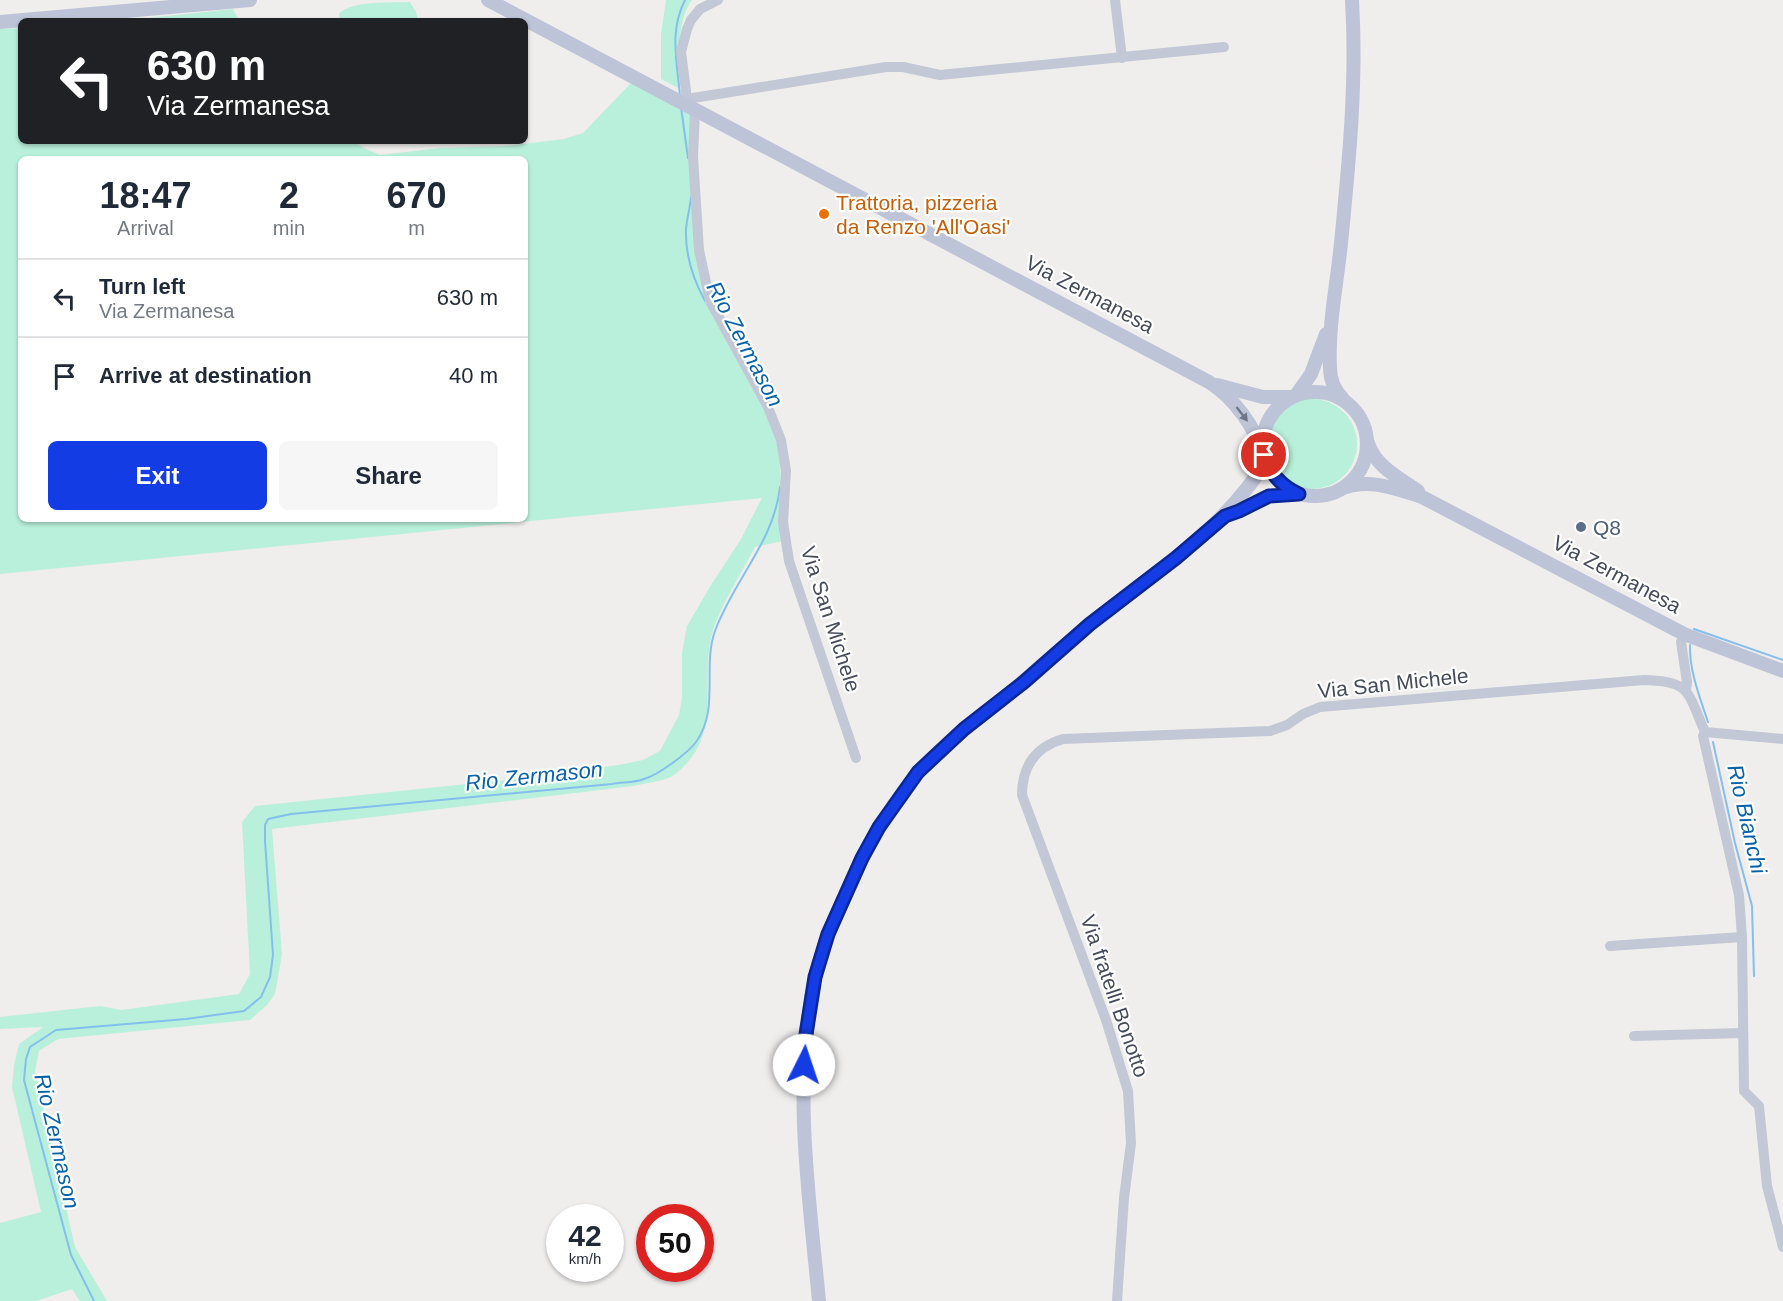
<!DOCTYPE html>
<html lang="en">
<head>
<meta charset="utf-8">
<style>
  body { margin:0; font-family:Arial,sans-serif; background:#f6f6f7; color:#1f2937; height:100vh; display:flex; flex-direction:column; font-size:22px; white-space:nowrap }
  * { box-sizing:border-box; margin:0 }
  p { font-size:20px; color:#747a83 }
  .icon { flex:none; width:33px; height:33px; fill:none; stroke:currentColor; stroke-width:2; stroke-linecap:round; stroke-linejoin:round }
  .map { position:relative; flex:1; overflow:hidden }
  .panel { position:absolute; left:18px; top:156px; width:510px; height:366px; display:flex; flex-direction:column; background:#fff; border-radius:9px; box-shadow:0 2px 4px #0004 }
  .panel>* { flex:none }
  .hud { position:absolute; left:18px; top:18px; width:510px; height:126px; border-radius:9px; box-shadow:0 2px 4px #0004; background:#202124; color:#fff; overflow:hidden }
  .speed { position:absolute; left:546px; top:1204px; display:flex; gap:12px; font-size:30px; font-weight:700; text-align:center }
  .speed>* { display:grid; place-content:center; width:78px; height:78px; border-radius:50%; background:#fff; box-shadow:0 2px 4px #0004; line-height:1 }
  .speed small { font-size:15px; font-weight:400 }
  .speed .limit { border:9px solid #d22; background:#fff; color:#111 }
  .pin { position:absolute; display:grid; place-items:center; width:51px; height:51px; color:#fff; margin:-26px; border:3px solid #fff; border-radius:50%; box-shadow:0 2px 6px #0007 }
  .me { position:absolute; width:66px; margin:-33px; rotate:4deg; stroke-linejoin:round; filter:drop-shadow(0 0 4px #0008) }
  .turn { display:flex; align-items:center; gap:21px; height:126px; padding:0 30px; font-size:27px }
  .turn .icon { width:78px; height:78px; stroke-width:2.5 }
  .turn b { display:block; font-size:42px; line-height:51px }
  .eta { display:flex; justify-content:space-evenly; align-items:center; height:102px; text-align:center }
  .eta b { font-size:36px; font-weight:700; line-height:42px }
  .action { display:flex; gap:12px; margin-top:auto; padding:12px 30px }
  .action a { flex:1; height:69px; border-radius:9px; background:#133ce4; color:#fff; font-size:24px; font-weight:700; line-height:69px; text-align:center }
  .action a+a { background:#f6f6f7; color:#1f2937 }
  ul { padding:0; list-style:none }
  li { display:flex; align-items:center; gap:18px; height:78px; padding:0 30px; border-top:2px solid #e0e1e3 }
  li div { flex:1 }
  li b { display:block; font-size:22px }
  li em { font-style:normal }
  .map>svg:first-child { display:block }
  .green { fill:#b9f0db; fill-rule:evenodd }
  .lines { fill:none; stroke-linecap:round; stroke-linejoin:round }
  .stream { stroke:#84bfee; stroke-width:2 }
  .street { stroke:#c2c8d5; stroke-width:10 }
  .secondary { stroke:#bec4d7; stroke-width:14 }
  .oneway { fill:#6f7586 }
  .route-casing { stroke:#0c2794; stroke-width:15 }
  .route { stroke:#133ce4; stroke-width:10 }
  .food-dot { fill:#e8710a; stroke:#fff; stroke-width:2 }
  .service-dot { fill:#5c6f8a; stroke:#fff; stroke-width:2 }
  .labels { text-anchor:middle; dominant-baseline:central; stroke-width:4.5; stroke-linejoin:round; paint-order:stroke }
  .food-label { font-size:21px; fill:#c56008; stroke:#fff; text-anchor:start }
  .street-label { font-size:21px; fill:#454b5b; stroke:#fff }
  .service-label { font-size:21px; fill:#4e5e75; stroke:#fff; text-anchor:start }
  .water-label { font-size:22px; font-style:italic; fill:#0762ab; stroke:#fff }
</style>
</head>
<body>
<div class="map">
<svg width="1783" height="1301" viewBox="0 0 1783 1301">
  <rect width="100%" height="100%" fill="#f0eded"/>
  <g class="green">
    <path d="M666 0H692C675 23 680 61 680 89L661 79V34Z"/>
    <path d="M410 2 416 12 418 21H340L339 14C351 0 391 3 410 2Z"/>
    <path d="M233 9 239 21H120L129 20Z"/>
    <path d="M21 28V141H354L362 147 380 155 440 148 506 146 564 139 583 133 632 82 690 111 697 261 706 302 768 412 780 456 782 541 755 547C742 573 719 607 712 634 699 684 725 736 674 775 667 781 644 783 634 786L272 829 282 954 275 994 267 1005 250 1020 58 1039 39 1051 35 1071 75 1247 107 1301H80L72 1289 36 1301H0V1223L41 1212 12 1087 14 1065 19 1044 43 1027 0 1029V1017L100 1006 121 1010 239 994 250 974 242 822 255 806 525 778 618 765 643 760 660 751 679 715 682 698V653L687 626 711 585 741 539 762 498 0 574V29ZM21 159H525V519H21Z"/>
    <circle cx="1312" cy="444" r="45"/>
  </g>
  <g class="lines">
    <g class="stream">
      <path d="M680 96C677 62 669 31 685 0"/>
      <path d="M681 107 688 158"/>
      <path d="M691 197C690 208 687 218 686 229 685 255 693 279 705 301"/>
      <path d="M1694 629 1783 660"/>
      <path d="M1690 645C1689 670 1700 698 1708 722"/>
      <path d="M1713 742 1735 843 1752 906 1754 976"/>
      <path d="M94 1301 71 1255 24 1080 26 1059 30 1047 56 1030 186 1019 244 1011 261 997 270 977 273 955 265 841V825L268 819 291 814 612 784C622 782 634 783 644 779 658 775 687 754 696 742 720 709 702 667 715 631 733 581 774 542 780 487"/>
    </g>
    <g class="street">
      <path d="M718 0 700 9 691 20 687 29 681 52 687 99 695 111 693 157 699 250 710 301 767 405 781 440 786 471 783 522 789 561 856 758"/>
      <path d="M1115 0 1122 58"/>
      <path d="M687 99 886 67H903L940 75 1224 47"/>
      <path d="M1681 642 1687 682 1686 690"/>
      <path d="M1705 732 1703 736 1739 895 1742 937 1744 1091 1759 1106 1767 1186 1783 1247"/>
      <path d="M1610 946 1742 937"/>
      <path d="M1634 1036 1743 1033"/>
      <path d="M1117 1301 1124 1198 1131 1143 1128 1091 1106 1020 1022 795C1022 767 1035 747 1063 739L1270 731 1287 725 1303 714 1320 707 1644 680C1692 681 1687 692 1705 732L1783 739"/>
    </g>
    <g class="secondary">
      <path d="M488 0 1209 382C1235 399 1254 426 1264 455"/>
      <path d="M0 22 250 0"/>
      <path d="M1217 385 1263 397H1291"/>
      <circle cx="1315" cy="444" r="52"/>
      <path d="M1297 394 1311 374 1326 334"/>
      <path d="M1343 399C1334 390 1330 380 1330 367 1328 325 1337 284 1341 243 1349 162 1357 82 1352 0"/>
      <path d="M1368 443C1375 466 1399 478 1418 491"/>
      <path d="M1343 488C1370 478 1396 489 1422 497L1684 634 1783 671"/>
      <path d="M1225 516 1239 511 1269 496 1296 494"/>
      <path d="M819 1301C809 1194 792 1085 815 978 822 945 837 913 851 882 869 844 890 805 918 773 943 744 975 722 1003 699 1032 674 1060 649 1089 625 1151 573 1223 532 1266 461"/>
    </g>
  </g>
  <defs><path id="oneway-solid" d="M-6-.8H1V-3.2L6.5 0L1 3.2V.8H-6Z" transform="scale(1.5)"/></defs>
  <use class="oneway" href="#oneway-solid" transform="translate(1242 414) rotate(52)"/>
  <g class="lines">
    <g class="route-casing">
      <path id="route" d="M804 1065V1047L815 977 828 934 862 858 879 827 918 772 964 729 1024 682 1090 624 1176 558 1225 516 1239 511 1269 496 1299 494C1281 486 1270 474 1264 455"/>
    </g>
    <use href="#route" class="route"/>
  </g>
  <circle class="food-dot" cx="824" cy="214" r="6"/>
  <circle class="service-dot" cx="1581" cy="527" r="6"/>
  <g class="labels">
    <g class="food-label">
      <text x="836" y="202">Trattoria, pizzeria<tspan x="836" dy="24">da Renzo 'All'Oasi'</tspan></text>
    </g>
    <g class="street-label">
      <text transform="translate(1090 294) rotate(28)">Via Zermanesa</text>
      <text transform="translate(1617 574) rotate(28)">Via Zermanesa</text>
      <text transform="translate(831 619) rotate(72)">Via San Michele</text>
      <text transform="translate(1393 683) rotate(-6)">Via San Michele</text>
      <text transform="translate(1115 996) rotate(71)">Via fratelli Bonotto</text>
    </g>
    <g class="service-label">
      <text x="1593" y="527">Q8</text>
    </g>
    <g class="water-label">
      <text transform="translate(745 344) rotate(62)">Rio Zermason</text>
      <text transform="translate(534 776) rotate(-6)">Rio Zermason</text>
      <text transform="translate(1747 819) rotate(77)">Rio Bianchi</text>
      <text transform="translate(57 1141) rotate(77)">Rio Zermason</text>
    </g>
  </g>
</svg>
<div class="speed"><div>42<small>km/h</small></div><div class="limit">50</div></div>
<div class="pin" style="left:1264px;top:455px;background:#d93025"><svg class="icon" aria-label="arrive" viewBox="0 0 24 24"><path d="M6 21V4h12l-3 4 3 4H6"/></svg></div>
<svg class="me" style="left:804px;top:1065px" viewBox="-20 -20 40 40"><circle r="19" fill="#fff"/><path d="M0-13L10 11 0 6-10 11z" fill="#133ce4"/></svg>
<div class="hud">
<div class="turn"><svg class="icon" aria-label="left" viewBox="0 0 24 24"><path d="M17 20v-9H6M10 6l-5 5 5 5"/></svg><div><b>630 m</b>Via Zermanesa</div></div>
</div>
<section class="panel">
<div class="eta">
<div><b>18:47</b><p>Arrival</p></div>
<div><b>2</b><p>min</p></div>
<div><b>670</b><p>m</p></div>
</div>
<ul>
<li><svg class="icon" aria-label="left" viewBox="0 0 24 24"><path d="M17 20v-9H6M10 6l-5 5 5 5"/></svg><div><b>Turn left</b><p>Via Zermanesa</p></div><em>630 m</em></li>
<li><svg class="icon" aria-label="arrive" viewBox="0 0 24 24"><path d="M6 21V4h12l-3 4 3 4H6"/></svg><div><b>Arrive at destination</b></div><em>40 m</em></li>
</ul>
<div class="action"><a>Exit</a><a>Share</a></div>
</section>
</div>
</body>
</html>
